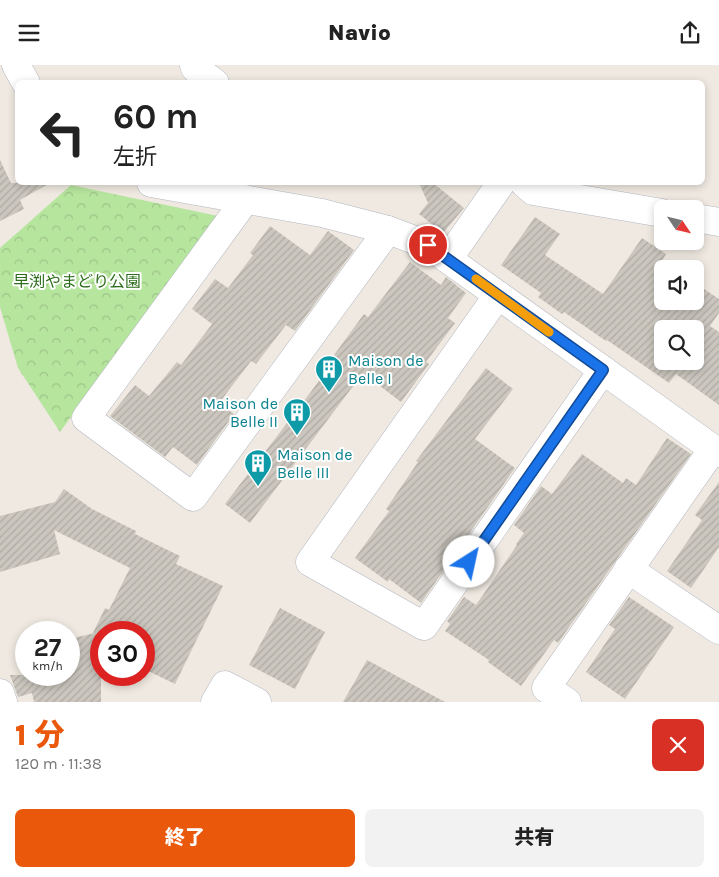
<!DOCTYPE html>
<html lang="ja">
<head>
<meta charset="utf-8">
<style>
  body { margin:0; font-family:Karla,"Noto Sans JP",sans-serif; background:#f2f2f2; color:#222; height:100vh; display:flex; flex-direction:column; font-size:19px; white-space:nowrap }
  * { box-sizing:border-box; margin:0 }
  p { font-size:16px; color:#767676 }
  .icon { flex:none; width:28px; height:28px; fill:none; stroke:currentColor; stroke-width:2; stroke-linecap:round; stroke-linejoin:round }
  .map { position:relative; height:637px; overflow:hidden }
  .sheet { display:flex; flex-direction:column; background:#fff; flex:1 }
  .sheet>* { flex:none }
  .guide { position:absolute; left:15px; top:15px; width:690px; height:105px; border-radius:8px; box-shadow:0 2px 8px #0003; background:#fff; color:#222; overflow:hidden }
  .needle { width:32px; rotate:125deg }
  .fabs { position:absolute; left:654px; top:135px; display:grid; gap:10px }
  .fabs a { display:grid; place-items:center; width:50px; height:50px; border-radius:8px; background:#fff; box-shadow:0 2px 8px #0003; font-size:25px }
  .speed { position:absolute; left:15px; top:556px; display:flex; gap:10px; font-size:25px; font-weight:700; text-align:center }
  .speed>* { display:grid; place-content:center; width:65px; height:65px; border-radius:50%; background:#fff; box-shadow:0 2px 8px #0003; line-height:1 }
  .speed small { font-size:12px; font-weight:400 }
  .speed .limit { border:8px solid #d22; background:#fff; color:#111 }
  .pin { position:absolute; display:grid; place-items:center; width:42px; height:42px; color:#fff; margin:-21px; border:2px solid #fff; border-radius:50%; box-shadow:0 1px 5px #0007 }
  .me { position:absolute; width:55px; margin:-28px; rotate:35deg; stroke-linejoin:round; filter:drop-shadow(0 0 4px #0008) }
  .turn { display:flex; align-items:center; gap:18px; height:105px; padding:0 15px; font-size:22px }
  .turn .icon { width:65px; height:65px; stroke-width:2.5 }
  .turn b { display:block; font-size:35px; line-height:42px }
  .round { display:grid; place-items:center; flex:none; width:52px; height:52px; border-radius:8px; background:#f2f2f2 }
  .overview { display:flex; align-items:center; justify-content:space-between; height:85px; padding:0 15px }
  h1 { font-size:30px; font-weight:800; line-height:38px; color:#ea580c }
  .cta { display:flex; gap:10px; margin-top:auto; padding:10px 15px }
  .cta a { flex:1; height:58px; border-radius:8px; background:#ea580c; color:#fff; font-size:20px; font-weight:800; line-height:58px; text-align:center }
  .cta a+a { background:#f2f2f2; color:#222 }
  header { display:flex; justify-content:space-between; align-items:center; height:65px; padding:0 15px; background:#fff; font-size:22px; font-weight:800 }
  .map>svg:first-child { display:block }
  .park { fill:url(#park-crowns) }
  .building { fill:url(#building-hatch); fill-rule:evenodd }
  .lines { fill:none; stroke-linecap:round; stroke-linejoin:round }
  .minor-casing { stroke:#b4b7c1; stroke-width:29 }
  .minor { stroke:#fff; stroke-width:28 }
  .route-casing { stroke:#114b97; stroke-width:12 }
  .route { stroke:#1a73e8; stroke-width:9 }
  .slow { stroke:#f59e0b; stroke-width:9 }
  .labels { text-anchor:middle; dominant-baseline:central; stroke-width:4; stroke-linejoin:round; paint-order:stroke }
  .park-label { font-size:16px; fill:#2c6e1b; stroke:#fff }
  .culture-label { font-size:16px; fill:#0d838f; stroke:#fff; text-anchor:start }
</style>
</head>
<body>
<header><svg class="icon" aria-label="menu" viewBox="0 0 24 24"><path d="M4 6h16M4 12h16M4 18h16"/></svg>Navio<svg class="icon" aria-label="share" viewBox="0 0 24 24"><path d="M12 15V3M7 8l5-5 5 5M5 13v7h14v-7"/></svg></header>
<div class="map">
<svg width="719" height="637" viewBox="0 0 719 637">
  <defs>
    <pattern id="park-crowns" width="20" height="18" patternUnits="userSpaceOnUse" patternTransform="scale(1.25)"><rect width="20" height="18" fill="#b6e59e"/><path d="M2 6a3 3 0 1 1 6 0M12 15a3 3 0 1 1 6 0" fill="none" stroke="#9dc588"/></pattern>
    <pattern id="building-hatch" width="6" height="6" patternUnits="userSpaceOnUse" patternTransform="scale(1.25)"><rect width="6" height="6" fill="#cbc7bf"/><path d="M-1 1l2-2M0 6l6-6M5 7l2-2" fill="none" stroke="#afaba4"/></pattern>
  </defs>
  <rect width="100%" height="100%" fill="#efe9e1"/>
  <path class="park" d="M71 120 218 151 60 367 18 303 0 242V183Z"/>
  <g class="building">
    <path d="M0 95 11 118H50L20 135 24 144 0 156Z"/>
    <path d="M419 118H433L464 143 443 168 419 149 428 138Z"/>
    <path d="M535 152 560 169 545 190 603 229 642 173 666 189 662 196 674 204H662V236H695V218L719 234V248L710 261 719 267V340L676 309 669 318 607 275 606 276 564 247 562 249 538 232 541 228 501 200ZM662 264H695V296H662Z"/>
    <path d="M270 161 310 190 328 166 354 185 295 266 286 260 256 299 251 296 219 338 234 349 197 400 173 382 165 392 110 351 135 320 149 331 177 297 181 300 212 259 192 244 215 214 228 223 253 190 250 188Z"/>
    <path d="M410 197 441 220 446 212 466 228 448 253 455 258 426 297 429 299 401 337 363 308 250 458 225 439 310 328 336 292 334 290 364 249 368 252Z"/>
    <path d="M486 303 513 324 475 374 515 403 421 538 389 514 388 517 355 493 389 446 386 444 418 397 416 396Z"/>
    <path d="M667 373 691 389 558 578 554 575 521 621 488 597 489 595 445 566 450 559 447 556 464 532 476 540 517 480 516 479 524 468 514 460 541 421 552 429 582 389 623 418 626 413 636 420Z"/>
    <path d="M719 417V482L691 523 667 506 702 455 695 450Z"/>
    <path d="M64 424 92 444 136 466 135 469 180 491 176 499 223 521 175 619 144 604V568H101V637H34L32 628 18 632 10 610H69V574L95 568H93L105 543 109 545 130 503 54 465 60 489 0 507V451L55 437Z"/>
    <path d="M629 532 674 562 625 634 586 607 615 564 609 560Z"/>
    <path d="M280 543 325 567 295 624 249 600Z"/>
    <path d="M367 595 445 637H343Z"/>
  </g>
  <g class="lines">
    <g class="minor-casing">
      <g id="minor">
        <path d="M16 0 26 18"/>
        <path d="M194 0 195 3 215 18"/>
        <path d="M151 118 322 148 388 165 428 180 719 388"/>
        <path d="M524 118 533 126 662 148"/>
        <path d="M246 134 86 353 193 432 388 165"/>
        <path d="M695 153 719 157"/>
        <path d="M448 194 501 118"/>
        <path d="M498 230 310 497 424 561 603 305"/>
        <path d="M628 504 719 565"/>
        <path d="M0 628 3 637"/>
        <path d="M215 637 225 620 257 637"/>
        <path d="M567 637 546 623 713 384"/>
      </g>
    </g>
    <use href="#minor" class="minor"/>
  </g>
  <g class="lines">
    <g class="route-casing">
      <path id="route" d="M428 180 603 305 469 497"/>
    </g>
    <use href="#route" class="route"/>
    <path class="slow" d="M476 214 549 267"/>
  </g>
  <defs>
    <g id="building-pin" transform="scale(1.4375)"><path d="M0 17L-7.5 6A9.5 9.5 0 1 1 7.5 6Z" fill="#0f9aa8" stroke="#fff"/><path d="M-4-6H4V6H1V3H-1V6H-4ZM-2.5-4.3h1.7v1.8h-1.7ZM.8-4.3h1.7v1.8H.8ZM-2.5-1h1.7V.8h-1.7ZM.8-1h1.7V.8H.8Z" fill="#fff"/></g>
  </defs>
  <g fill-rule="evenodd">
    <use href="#building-pin" x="329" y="304"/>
    <use href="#building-pin" x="297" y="347"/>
    <use href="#building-pin" x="258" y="398"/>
  </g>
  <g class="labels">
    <g class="park-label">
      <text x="77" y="216">早渕やまどり公園</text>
    </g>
    <g class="culture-label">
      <text x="348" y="295">Maison de<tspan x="348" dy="18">Belle I</tspan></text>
      <text x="278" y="338" text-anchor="end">Maison de<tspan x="278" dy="18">Belle II</tspan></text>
      <text x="277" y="389">Maison de<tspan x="277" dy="18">Belle III</tspan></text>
    </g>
  </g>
</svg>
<div class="fabs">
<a><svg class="needle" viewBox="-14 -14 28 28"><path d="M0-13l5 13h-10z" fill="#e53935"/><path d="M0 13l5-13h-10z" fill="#767676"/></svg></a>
<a><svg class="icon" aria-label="sound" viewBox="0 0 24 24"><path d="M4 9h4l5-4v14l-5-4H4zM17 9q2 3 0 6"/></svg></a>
<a><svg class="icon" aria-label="search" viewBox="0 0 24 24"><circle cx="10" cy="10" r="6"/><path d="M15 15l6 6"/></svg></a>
</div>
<div class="speed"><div>27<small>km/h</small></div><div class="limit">30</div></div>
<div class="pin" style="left:428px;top:180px;background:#d93025"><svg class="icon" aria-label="arrive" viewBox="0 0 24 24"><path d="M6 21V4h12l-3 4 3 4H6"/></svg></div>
<svg class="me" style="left:469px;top:497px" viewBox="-20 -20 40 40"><circle r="19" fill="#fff"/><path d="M0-13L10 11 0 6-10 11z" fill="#1a73e8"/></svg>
<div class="guide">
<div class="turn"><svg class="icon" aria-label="left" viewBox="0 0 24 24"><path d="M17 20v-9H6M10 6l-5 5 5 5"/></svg><div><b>60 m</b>左折</div></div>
</div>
</div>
<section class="sheet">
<div class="overview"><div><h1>1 分</h1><p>120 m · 11:38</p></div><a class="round" style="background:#d93025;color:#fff"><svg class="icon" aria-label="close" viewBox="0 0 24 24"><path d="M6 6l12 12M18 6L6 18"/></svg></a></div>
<div class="cta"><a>終了</a><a>共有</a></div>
</section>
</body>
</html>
